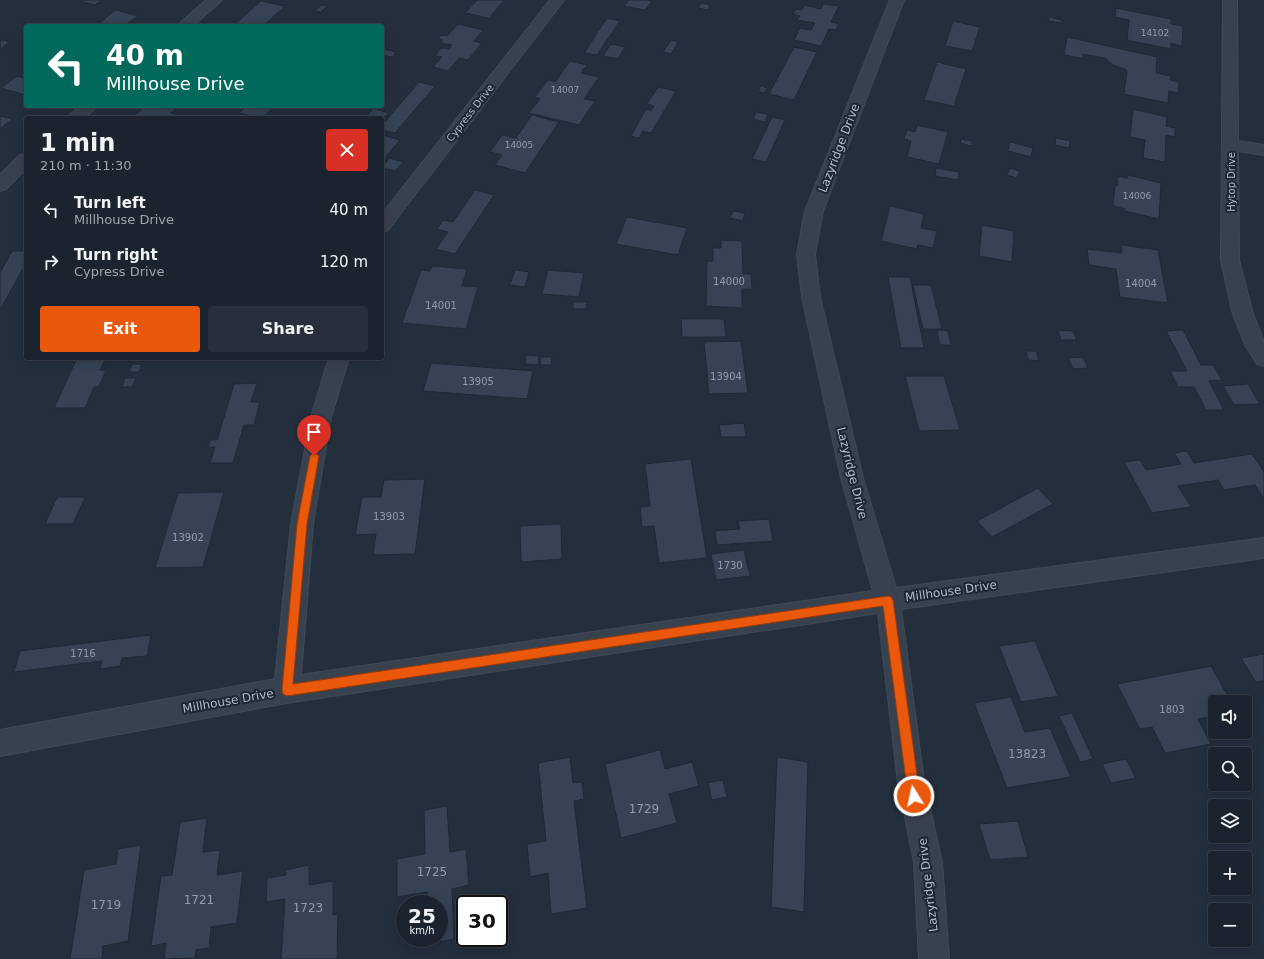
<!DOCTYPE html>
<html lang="en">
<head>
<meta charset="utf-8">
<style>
  body { margin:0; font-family:"DejaVu Sans",sans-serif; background:#282f3a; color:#f1f3f6; height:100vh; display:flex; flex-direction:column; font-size:15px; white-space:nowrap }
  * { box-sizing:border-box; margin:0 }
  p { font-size:13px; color:#a0a4aa }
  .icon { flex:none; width:22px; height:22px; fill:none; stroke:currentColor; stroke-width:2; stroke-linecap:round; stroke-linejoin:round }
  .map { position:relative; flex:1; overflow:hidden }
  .side { position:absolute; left:24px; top:116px; width:360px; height:244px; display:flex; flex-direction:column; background:#1b232e; border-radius:4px; box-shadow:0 2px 10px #0003,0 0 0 1px #39404a }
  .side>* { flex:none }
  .top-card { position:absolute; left:24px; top:24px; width:360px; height:84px; border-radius:4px; box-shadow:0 2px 10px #0003,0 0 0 1px #39404a; background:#00695c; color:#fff; overflow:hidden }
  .fabs { position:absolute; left:1208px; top:695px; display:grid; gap:8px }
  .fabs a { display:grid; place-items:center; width:44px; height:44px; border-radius:4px; background:#1b232e; box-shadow:0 2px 10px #0003,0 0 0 1px #39404a; font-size:20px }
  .speed { position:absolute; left:396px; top:895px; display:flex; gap:8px; font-size:20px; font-weight:700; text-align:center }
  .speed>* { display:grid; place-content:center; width:52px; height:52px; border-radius:50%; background:#1b232e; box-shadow:0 2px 10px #0003,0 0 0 1px #39404a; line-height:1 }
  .speed small { font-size:10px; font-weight:400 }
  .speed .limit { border:2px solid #111; border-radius:6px; background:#fff; color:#111 }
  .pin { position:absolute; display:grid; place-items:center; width:34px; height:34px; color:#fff; margin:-41px -17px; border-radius:50% 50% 50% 0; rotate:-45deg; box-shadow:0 0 4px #0007 }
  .pin .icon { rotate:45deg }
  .me { position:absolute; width:44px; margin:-22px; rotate:350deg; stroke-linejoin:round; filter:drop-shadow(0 0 3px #0008) }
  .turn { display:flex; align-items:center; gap:14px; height:84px; padding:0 16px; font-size:18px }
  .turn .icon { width:52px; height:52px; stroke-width:2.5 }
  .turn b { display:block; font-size:28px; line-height:34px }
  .round { display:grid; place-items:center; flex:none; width:42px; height:42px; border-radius:4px; background:#282f3a }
  .summary { display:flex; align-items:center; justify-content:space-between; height:68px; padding:0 16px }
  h1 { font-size:24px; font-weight:600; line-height:30px }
  .primary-button { display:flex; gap:8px; margin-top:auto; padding:8px 16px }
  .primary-button a { flex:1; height:46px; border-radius:4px; background:#ea580c; color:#fff; font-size:16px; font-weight:600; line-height:46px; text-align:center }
  .primary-button a+a { background:#282f3a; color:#f1f3f6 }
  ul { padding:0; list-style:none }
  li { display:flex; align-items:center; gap:12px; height:52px; padding:0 16px }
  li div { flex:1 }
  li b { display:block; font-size:15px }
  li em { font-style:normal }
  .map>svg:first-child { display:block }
  .building { fill:#364354; stroke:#1f2835 }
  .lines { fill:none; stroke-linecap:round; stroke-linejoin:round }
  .street-casing { stroke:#414a57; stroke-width:2 }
  .street { fill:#38414e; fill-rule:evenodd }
  .route { fill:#ea580c; stroke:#983908 }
  .labels { text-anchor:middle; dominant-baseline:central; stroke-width:4; stroke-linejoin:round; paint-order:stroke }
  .far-number-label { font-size:9px; fill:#929caa }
  .far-street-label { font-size:10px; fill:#b4bcc9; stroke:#1d2633 }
  .number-label { font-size:10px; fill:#929caa }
  .street-label { font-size:12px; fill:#b4bcc9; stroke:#1d2633 }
  .near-number-label { font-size:12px; fill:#929caa }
</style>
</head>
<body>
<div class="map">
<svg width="1264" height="959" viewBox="0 0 1264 959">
  <rect width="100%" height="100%" fill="#242f3e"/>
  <g class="building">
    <path d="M84 0H102L95 5 82 2Z"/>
    <path d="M477 0H504L489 18 465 13Z"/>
    <path d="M629 0H648L652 1 645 10 624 6Z"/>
    <path d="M261 1 285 6 263 26H233Z"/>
    <path d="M701 3 710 5 708 10 698 8Z"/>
    <path d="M823 4 839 6 831 22 839 24 836 30 829 29 821 46 794 40 800 28 811 30 815 23 797 20 800 16 793 14 796 9 802 10 804 5 821 9Z"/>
    <path d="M321 5 327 6 321 12 315 11Z"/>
    <path d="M1116 8 1171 19V24L1183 26 1182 46 1171 43V49L1127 40 1129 20 1115 17Z"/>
    <path d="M116 10 138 16 124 26H95Z"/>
    <path d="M1049 17 1062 20 1061 23 1048 21Z"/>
    <path d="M607 18 620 21 597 55 584 53Z"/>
    <path d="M953 21 980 27 972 51 945 46Z"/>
    <path d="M458 24 483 30 474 41 482 43 468 60 459 58 448 71 433 67 442 57 435 56 441 48 449 49 452 45 441 43 443 40 438 39 441 35 447 36Z"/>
    <path d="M1067 37 1157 57 1156 73 1171 76 1170 80 1179 82 1178 93 1169 91 1168 103 1124 94 1127 70 1113 65 1105 58 1083 54 1082 58 1064 55Z"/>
    <path d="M2 40 9 42 1 49 0 42Z"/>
    <path d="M671 40 678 42 671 54 663 52Z"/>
    <path d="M611 44 625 47 618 59 603 56Z"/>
    <path d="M794 47 817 52 794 100 769 94Z"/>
    <path d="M382 49 396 52 394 54 396 55 392 57 382 55Z"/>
    <path d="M570 61 587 65 581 73 599 77 584 99 595 101 579 125 529 113 540 99 535 97 548 80 555 82Z"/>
    <path d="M937 62 966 69 954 106 924 100Z"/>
    <path d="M17 76 24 78 26 77V95L1 88Z"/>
    <path d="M419 82 435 86 395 133 382 130V125Z"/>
    <path d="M761 86 767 88 765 93 758 92Z"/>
    <path d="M658 87 676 91 651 133 643 131 639 138 631 136 646 109 651 111 654 106 647 104Z"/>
    <path d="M145 106H179L171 113 179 115 175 118H132Z"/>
    <path d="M246 106H275L262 118 239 113Z"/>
    <path d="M373 108 389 113 382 120V118L367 116Z"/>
    <path d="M1133 109 1167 117 1166 126 1175 128V137L1166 135 1165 162 1143 158 1145 140 1130 137Z"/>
    <path d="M756 112 768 114 765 122 753 119Z"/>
    <path d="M532 115 559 122 525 173 495 165 502 155 490 152 502 135 516 138Z"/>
    <path d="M0 116 12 119 0 129Z"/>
    <path d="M772 117 785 120 766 162 752 159Z"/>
    <path d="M917 125 948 132 939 164 907 157 911 141 904 139 907 130 915 132Z"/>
    <path d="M382 135 400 140 382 161Z"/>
    <path d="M1056 138 1070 141 1069 148 1055 145Z"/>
    <path d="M961 139 972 141V146L960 143Z"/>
    <path d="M1010 142 1033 148 1031 157 1008 151Z"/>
    <path d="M389 158 403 162 395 171 382 168Z"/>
    <path d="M936 168 959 172 958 180 935 176Z"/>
    <path d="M1010 168 1020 171 1017 178 1007 175Z"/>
    <path d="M1128 175 1161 183 1159 219 1124 211 1125 209 1113 206 1115 185 1117 186 1118 176 1127 178Z"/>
    <path d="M475 190 494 195 455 254 436 249 448 232 437 229 443 220 453 222Z"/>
    <path d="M890 206 924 214 921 228 937 231 933 248 918 245 917 249 881 241Z"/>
    <path d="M733 211 745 213 743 221 730 218Z"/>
    <path d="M627 217 687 228 678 255 616 244Z"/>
    <path d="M982 225 1014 231 1012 262 979 256Z"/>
    <path d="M721 240 742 241 743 274H751L752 289H742V308L706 306 707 261H713V248H721Z"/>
    <path d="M1121 245 1158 250 1168 303 1120 297 1116 269 1089 265 1087 249 1122 253Z"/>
    <path d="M12 251H26V263L0 310V273Z"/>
    <path d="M432 266 467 269 462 286 478 287 466 329 402 323 421 270 430 271Z"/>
    <path d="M515 270 529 272 525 287 510 285Z"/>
    <path d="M548 270 584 273 579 297 542 294Z"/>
    <path d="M888 277H910L924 348H901Z"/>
    <path d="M913 285H931L942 329H923Z"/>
    <path d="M573 302H587L586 309H573Z"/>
    <path d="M681 319H724L726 337H682Z"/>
    <path d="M937 330 948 331 951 345H940Z"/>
    <path d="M1058 330 1073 331 1077 340H1061Z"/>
    <path d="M1183 330 1201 365H1213L1222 380 1209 381 1224 410H1206L1194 387H1178L1170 371H1187L1166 331Z"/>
    <path d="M741 341 748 393 709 394 704 342Z"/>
    <path d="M1026 351H1036L1039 361 1028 360Z"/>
    <path d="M526 355 539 356 538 365 525 364Z"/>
    <path d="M541 357H552L551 365H540Z"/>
    <path d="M1083 357 1088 368 1073 369 1068 358Z"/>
    <path d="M77 358H106L100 370H106L99 387H94L85 408H54Z"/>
    <path d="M431 363 533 371 527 399 423 391Z"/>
    <path d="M132 364H142L139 372H129Z"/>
    <path d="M905 376H944L960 430 919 431Z"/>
    <path d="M125 378H136L132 387H122Z"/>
    <path d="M257 383 251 402H260L254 425H244L233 463H210L215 447 208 448 210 440H217L234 384Z"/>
    <path d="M1248 384 1260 404 1234 405 1223 386Z"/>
    <path d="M744 423 746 437H721L719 425Z"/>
    <path d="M1187 451 1194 463 1252 454 1264 472V499L1255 485 1224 490 1218 480 1178 486 1191 507 1152 513 1124 462 1140 460 1146 470 1181 464 1174 453Z"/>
    <path d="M691 459 707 558 659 563 654 526 642 527 640 507 650 506 645 464Z"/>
    <path d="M425 479 415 554 373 555 376 534 355 535 362 497H381L384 480Z"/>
    <path d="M1038 488 1053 504 992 537 977 521Z"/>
    <path d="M224 492 203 567 155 568 178 493Z"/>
    <path d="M57 497H85L73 524H45Z"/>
    <path d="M769 519 773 541 717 545 715 531 740 529 738 521Z"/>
    <path d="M561 524 562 559 521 562 520 526Z"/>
    <path d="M744 550 750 576 716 580 711 554Z"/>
    <path d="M151 635 147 656 122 658 120 666 100 669 102 661 14 672 20 651Z"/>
    <path d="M1035 641 1058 696 1021 702 999 646Z"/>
    <path d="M1264 654V681L1256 682 1241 658Z"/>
    <path d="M1211 666 1231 702H1215V716L1198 719 1211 744 1165 753 1152 727 1140 729 1117 684Z"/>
    <path d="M1011 697 1025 732 1050 728 1071 777 1007 788 974 703Z"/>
    <path d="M1072 713 1093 759 1080 762 1059 716Z"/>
    <path d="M660 750 665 769 692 762 699 786 669 794 677 823 621 838 605 764Z"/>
    <path d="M570 757 573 783 582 782 584 799 574 801 587 908 551 914 548 873 530 877 527 844 546 841 538 763Z"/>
    <path d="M777 757 808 762 804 912 771 907Z"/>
    <path d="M1126 759 1136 778 1111 783 1102 764Z"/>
    <path d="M723 780 727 797 712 800 708 783Z"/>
    <path d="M447 806 450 852 466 849 469 885 452 889 454 939 428 944V938H439V904H427V892L397 897V859L425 854 424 810Z"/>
    <path d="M207 818 203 852 220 850 217 875 243 871 237 923 211 927 209 948 196 950 195 958 164 959 166 943 151 946 161 876 172 875 180 822Z"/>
    <path d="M1018 821 1028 857 990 860 979 824Z"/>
    <path d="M141 845 128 941 103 946 102 959H70L84 870 116 864 118 849Z"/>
    <path d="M309 865V885L333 881V915L338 914 337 959H281L285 899 266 902 267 878 286 875V870Z"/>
  </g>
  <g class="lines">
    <g class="street-casing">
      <g id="street">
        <path d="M206 0H222L193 26H177Z"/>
        <path d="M550 0H564L388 230 382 232V214Z"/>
        <path d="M890 0H904L823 211 815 254 820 297 863 478 896 588 1264 538V558L901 609 924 782 942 862 949 959H919L914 862 898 782 878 613 287 703 0 756V730L275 679 291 524 311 417 329 358H349L331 417 313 524 301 675 873 591 841 478 802 297 797 254 805 211Z"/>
        <path d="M1223 0H1237L1238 141 1264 145V155L1238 151 1239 260 1252 311 1264 342V366L1257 364 1245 345 1232 311 1221 260Z"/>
        <path d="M79 106H97L85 118H67Z"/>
        <path d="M26 154V169L6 189 0 191V175L20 155Z"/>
      </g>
    </g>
    <use href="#street" class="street"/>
  </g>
  <path class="route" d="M314 452 319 456 307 524 293 684 888 596 891 597 893 600 920 796 918 799 914 801 910 799 908 796 883 606 287 696 283 694 282 690 297 524 310 456Z"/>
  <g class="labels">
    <g class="far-number-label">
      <text x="1155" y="33">14102</text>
      <text x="565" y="90">14007</text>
      <text x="519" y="145">14005</text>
      <text x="1137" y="196">14006</text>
    </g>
    <g class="far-street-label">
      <text transform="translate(470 113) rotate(-52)">Cypress Drive</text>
      <text transform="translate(1231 182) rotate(-90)">Hytop Drive</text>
    </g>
    <g class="number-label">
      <text x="729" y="281">14000</text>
      <text x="1141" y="283">14004</text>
      <text x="441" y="305">14001</text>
      <text x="726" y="376">13904</text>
      <text x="478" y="381">13905</text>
      <text x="389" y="516">13903</text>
      <text x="188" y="537">13902</text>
      <text x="730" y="565">1730</text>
      <text x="83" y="653">1716</text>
      <text x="1172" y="709">1803</text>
    </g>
    <g class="street-label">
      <text transform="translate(839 148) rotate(-69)">Lazyridge Drive</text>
      <text transform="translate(852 473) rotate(76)">Lazyridge Drive</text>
      <text transform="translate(951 591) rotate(-8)">Millhouse Drive</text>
      <text transform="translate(228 701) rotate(-10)">Millhouse Drive</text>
      <text transform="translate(928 885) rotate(-97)">Lazyridge Drive</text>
    </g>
    <g class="near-number-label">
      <text x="1027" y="754">13823</text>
      <text x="644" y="809">1729</text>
      <text x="432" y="872">1725</text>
      <text x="199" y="900">1721</text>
      <text x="106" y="905">1719</text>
      <text x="308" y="908">1723</text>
    </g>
  </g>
</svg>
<div class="fabs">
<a><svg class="icon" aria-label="sound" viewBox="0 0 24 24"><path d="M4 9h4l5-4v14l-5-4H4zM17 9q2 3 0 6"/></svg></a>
<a><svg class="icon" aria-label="search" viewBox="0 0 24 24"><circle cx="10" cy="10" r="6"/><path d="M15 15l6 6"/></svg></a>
<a><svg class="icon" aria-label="layers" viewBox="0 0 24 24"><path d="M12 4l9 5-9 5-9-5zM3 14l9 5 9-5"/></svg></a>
<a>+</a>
<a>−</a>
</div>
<div class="speed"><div>25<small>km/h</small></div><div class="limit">30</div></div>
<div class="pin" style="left:314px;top:456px;background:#d93025"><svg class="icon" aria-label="arrive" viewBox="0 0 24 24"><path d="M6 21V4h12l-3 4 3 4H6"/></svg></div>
<svg class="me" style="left:914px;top:796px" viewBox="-20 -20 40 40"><circle r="17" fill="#ea580c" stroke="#fff" stroke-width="3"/><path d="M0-11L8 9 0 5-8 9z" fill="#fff"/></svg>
<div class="top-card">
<div class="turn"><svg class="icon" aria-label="left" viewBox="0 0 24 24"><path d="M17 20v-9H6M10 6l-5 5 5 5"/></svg><div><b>40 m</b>Millhouse Drive</div></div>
</div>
<section class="side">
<div class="summary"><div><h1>1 min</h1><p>210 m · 11:30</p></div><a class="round" style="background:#d93025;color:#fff"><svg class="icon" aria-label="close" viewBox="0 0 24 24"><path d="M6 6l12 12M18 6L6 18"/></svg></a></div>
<ul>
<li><svg class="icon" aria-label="left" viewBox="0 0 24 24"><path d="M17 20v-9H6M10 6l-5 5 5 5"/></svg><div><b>Turn left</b><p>Millhouse Drive</p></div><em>40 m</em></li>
<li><svg class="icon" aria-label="right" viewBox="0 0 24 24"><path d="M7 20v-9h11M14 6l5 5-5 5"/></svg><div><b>Turn right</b><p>Cypress Drive</p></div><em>120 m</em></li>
</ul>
<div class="primary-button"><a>Exit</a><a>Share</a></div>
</section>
</div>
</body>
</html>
